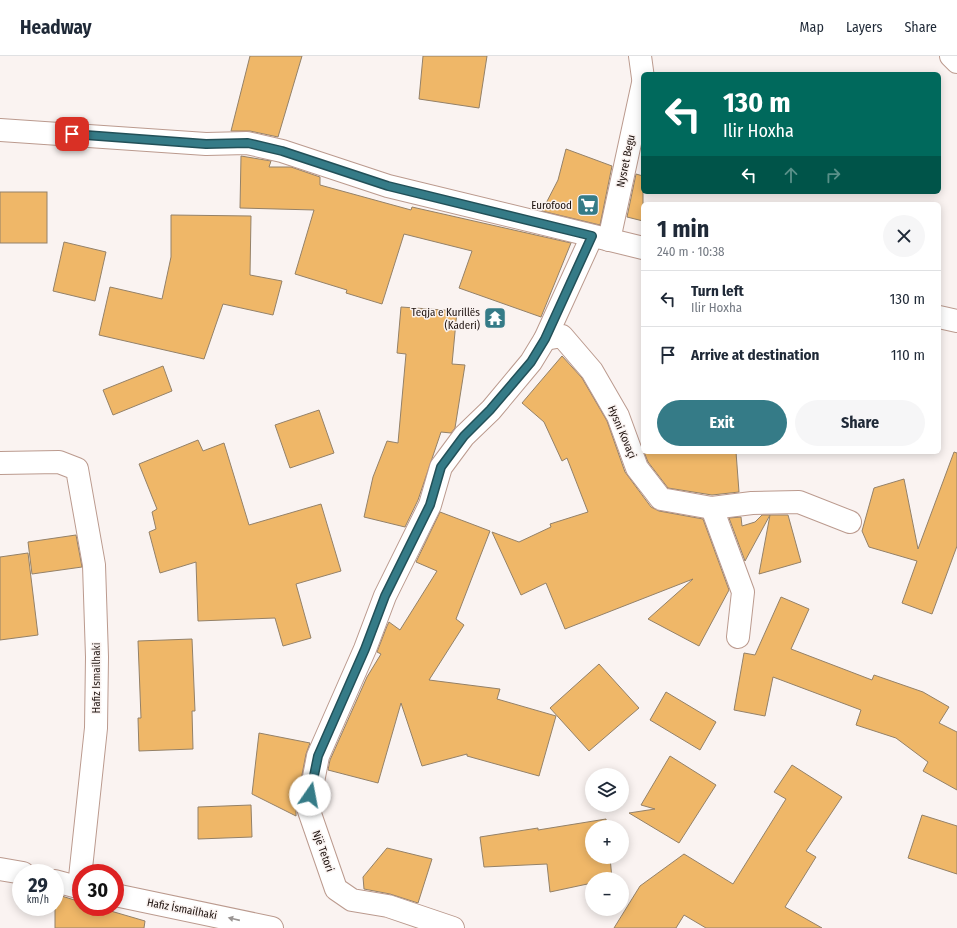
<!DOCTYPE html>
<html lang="en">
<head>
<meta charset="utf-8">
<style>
  body { margin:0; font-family:"Fira Sans Condensed",sans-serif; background:#f6f6f7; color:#1f2937; height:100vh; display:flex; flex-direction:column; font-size:15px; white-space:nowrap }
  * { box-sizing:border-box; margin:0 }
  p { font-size:13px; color:#747a83 }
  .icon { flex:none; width:22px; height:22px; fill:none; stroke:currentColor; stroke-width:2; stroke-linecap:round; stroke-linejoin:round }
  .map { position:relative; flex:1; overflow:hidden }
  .details { position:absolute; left:641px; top:146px; width:300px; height:252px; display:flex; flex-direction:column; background:#fff; border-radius:6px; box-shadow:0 2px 10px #0003 }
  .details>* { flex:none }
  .top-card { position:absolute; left:641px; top:16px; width:300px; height:122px; border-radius:6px; box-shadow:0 2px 10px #0003; background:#00695c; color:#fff; overflow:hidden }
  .controls { position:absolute; left:585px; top:712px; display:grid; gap:8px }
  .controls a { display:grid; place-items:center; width:44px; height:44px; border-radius:50%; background:#fff; box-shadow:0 2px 10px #0003; font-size:20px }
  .speed { position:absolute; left:12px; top:808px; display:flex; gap:8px; font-size:20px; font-weight:700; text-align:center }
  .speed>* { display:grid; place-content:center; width:52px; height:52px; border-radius:50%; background:#fff; box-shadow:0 2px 10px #0003; line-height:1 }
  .speed small { font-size:10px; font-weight:400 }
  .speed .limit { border:6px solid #d22; background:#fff; color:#111 }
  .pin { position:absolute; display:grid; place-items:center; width:34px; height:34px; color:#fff; margin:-17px; border-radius:8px; box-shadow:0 2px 6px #0006 }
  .me { position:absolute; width:44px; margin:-22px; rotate:12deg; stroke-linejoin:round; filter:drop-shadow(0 0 3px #0008) }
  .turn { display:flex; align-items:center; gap:14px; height:84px; padding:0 16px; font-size:18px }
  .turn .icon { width:52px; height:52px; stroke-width:2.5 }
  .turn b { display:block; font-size:28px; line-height:34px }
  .lanes { display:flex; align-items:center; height:38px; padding:0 16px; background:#0003; justify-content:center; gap:20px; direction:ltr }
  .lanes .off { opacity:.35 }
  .round { display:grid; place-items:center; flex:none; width:42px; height:42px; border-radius:21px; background:#f6f6f7 }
  .summary { display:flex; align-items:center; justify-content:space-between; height:68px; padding:0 16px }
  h1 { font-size:24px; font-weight:700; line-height:30px }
  .button { display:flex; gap:8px; margin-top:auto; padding:8px 16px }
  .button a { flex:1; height:46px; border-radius:24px; background:#357b87; color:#fff; font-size:16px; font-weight:700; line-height:46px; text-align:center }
  .button a+a { background:#f6f6f7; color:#1f2937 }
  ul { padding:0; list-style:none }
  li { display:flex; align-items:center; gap:12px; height:56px; padding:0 16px; border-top:1px solid #e0e1e3 }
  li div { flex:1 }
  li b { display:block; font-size:15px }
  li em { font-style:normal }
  header { display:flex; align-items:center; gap:24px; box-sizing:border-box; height:56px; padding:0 20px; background:#fff; border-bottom:1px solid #e0e1e3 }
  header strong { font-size:19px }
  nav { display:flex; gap:22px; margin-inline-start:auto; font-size:14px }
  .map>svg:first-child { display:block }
  .building { fill:#efb768; stroke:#948168 }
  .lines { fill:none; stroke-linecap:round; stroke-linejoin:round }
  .minor-casing { stroke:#bb9a8e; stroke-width:24 }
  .minor { stroke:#fff; stroke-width:22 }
  .oneway { fill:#999492 }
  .route-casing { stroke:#225058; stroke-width:10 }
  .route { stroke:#357b87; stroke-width:7 }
  .labels { text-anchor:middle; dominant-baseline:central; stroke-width:3; stroke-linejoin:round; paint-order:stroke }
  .street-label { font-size:11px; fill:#1d110d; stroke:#faf3f1 }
  .poi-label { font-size:11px; fill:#1d110d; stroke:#faf3f1; text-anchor:end }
</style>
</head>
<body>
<header>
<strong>Headway</strong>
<nav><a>Map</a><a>Layers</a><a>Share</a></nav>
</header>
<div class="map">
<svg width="957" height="872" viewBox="0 0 957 872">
  <rect width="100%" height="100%" fill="#faf3f1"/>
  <g class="building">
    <path d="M250 0H302L278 81 250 75H231Z"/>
    <path d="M423 0H487L479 52 419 43Z"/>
    <path d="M566 93 612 110 600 169 542 155 558 124Z"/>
    <path d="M241 100 271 105 269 111H291L320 121V129L411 154 412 151 571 187 541 261 459 232 472 195 404 178 382 248 346 237 347 234 295 218 314 154 240 152Z"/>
    <path d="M636 118 643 120V165L627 161Z"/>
    <rect x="0" y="136" width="47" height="51"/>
    <path d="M171 159 251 160 250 219 282 225 273 259 223 248 204 303 99 279 110 231 162 243 171 201Z"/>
    <path d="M64 186 106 196 95 245 53 235Z"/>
    <path d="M401 251 457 255 452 308 465 309 455 372 451 377 441 376 418 444 405 471 364 461 373 421 387 385 398 387 406 298 397 297Z"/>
    <path d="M562 300 582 322 607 365 625 416 651 451 659 455 703 463 729 534 699 590 648 563 693 523 565 573 546 527 521 539 492 476 519 486 551 471 550 468 588 456 567 402 562 405 544 366 522 347Z"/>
    <path d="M163 310 172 335 113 359 103 334Z"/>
    <path d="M319 354 334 397 290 412 275 369Z"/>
    <path d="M198 384 203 395 224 387 249 469 321 448 341 515 296 528 311 582 283 590 275 562 198 565 196 506 160 517 149 476 156 473 152 456 157 453 139 408Z"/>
    <path d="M644 396H736L739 436 712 439 668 432 648 406Z"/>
    <path d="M954 396 957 397V490L932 558 902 547 917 505 869 491 862 475 874 432 904 423 918 493Z"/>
    <path d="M440 456 490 475 456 563 464 569 429 624 500 633 497 643 556 660 539 720 467 700V698L422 710 401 647 378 727 328 714 330 704 367 621 381 598 377 596 387 570 389 566 400 574 437 515 416 506Z"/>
    <path d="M762 459H770L745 505 729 462 741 461 742 470 755 466Z"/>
    <path d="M770 459H788L801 506 759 518Z"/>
    <path d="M76 479 82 511 32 518 28 486Z"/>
    <path d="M28 497 38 579 0 584V501Z"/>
    <path d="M781 541 809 553 791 593 872 624 874 619 923 636 949 651 939 667 957 676V734L923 715 928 706 896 682 856 669 861 654 773 621 765 660 734 654 744 597 755 599Z"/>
    <path d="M192 583 195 655H192L193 693 139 695 138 662H141L138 585Z"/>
    <path d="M599 608 639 652 589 695 550 652Z"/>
    <path d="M666 636 716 666 700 694 650 664Z"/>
    <path d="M259 677 310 687 306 698 296 750V760L252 738Z"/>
    <path d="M670 700 716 729 679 787 629 757 655 753 641 749Z"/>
    <path d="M792 709 842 741 806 795 816 801 785 851 822 872H706L684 859 676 872H614L640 830 684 798 733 828 786 743 774 736Z"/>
    <path d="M251 749 252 781 198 783V751Z"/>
    <path d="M922 759 957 770V818L908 802Z"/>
    <path d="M606 763 607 771H592V801H610L612 823H592V827L550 836 547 808 484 811 480 781 538 772V774Z"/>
    <path d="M387 792 432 803 418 847 390 838 364 833 363 821Z"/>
    <path d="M55 838 81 846V851H97L145 865 144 872H55Z"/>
  </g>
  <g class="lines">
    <g class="minor-casing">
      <g id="minor">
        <path d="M640 0 643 22"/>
        <path d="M951 0 957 6"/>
        <path d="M0 74 206 88 247 87 282 95 388 130 643 192"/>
        <path d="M609 184 643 27"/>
        <path d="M939 261 957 265"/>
        <path d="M545 283 562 280 592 315 618 360 637 412 661 443 712 452 752 447 799 446 850 466"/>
        <path d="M0 407 59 406 77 413 94 509 97 601 96 672 79 831"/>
        <path d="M712 452 743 536 738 581"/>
        <path d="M0 813 23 817"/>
        <path d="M55 825 81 832"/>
        <path d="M115 839 272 872"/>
        <path d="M453 872 388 850 352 844 336 833 308 752 318 700 365 593 385 540 430 449 441 411 464 380 491 354 531 306 545 283 592 180"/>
      </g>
    </g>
    <use href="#minor" class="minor"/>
  </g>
  <defs><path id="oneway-solid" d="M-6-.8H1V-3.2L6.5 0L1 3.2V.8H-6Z"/></defs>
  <use class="oneway" href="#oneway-solid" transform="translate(234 863) rotate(-167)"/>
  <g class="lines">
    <g class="route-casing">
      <path id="route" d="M72 78 206 88 248 87 282 95 388 130 592 180 545 283 531 306 490 354 464 380 441 411 430 449 385 540 365 593 318 700 310 739"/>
    </g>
    <use href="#route" class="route"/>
  </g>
  <defs>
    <g id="supermarket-square" transform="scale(1.15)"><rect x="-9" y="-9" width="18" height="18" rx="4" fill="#357b87" stroke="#faf3f1"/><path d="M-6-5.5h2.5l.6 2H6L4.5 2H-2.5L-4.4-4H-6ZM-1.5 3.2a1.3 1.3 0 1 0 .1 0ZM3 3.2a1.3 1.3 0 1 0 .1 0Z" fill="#fff"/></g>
    <g id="temple-square" transform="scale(1.15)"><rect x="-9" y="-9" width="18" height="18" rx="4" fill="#357b87" stroke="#faf3f1"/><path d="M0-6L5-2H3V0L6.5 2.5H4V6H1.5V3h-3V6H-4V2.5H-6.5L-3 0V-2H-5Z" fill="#fff"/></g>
  </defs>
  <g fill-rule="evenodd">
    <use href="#supermarket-square" x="588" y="149"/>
    <use href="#temple-square" x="495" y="262"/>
  </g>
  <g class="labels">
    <g class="street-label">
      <text transform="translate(626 105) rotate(-78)">Nysret Begu</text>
      <text transform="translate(622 376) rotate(67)">Hysni Kovaçi</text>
      <text transform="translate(96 622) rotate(-90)">Hafiz Ismailhaki</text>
      <text transform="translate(323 795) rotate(70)">Një Tetori</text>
      <text transform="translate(182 853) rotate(11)">Hafiz İsmai̇lhaki</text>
    </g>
    <g class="poi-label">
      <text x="572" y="149">Eurofood</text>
      <text x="480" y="256">Teqja e Kurillës<tspan x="480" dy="13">(Kaderi)</tspan></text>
    </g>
  </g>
</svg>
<div class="controls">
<a><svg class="icon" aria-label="layers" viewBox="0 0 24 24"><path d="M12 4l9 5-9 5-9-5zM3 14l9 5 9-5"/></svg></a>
<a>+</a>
<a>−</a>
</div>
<div class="speed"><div>29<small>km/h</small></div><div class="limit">30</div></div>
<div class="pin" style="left:72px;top:78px;background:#d93025"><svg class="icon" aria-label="arrive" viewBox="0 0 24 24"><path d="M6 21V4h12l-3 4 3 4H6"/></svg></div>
<svg class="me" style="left:310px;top:739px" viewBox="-20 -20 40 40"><circle r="19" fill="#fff"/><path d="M0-13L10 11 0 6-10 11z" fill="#357b87"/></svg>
<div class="top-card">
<div class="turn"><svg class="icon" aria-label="left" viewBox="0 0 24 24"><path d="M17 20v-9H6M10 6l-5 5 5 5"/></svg><div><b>130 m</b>Ilir Hoxha</div></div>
<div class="lanes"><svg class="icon" aria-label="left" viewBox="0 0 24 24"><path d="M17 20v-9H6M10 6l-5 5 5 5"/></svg><svg class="icon off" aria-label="ahead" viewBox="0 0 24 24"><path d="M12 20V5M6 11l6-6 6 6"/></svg><svg class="icon off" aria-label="right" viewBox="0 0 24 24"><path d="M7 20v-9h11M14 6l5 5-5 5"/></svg></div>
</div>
<section class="details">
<div class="summary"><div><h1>1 min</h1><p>240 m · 10:38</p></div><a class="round"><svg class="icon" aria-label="close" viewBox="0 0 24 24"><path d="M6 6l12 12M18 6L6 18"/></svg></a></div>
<ul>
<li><svg class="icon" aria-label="left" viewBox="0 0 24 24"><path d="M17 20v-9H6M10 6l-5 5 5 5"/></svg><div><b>Turn left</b><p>Ilir Hoxha</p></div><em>130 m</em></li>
<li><svg class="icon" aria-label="arrive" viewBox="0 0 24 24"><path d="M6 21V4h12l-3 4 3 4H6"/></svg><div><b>Arrive at destination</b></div><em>110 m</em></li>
</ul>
<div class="button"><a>Exit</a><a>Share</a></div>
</section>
</div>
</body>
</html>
